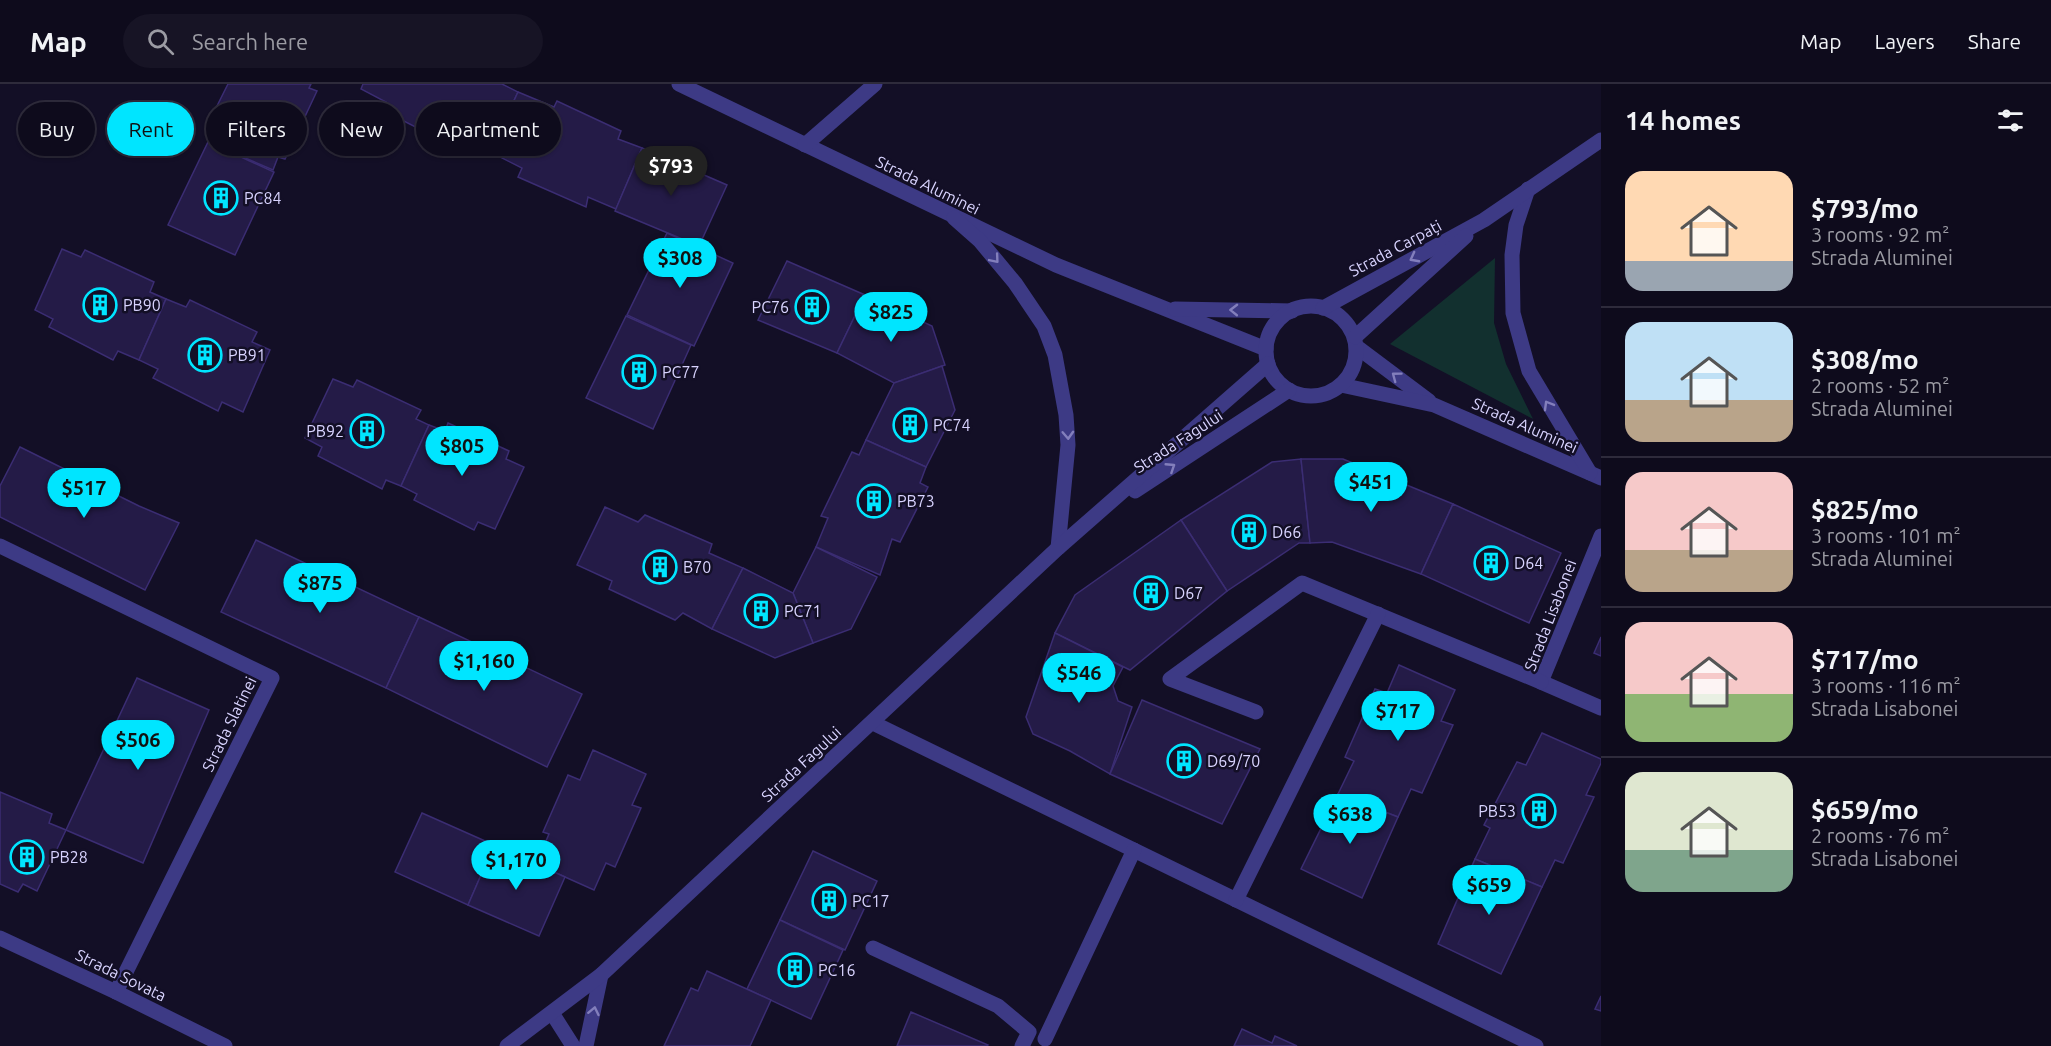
<!DOCTYPE html>
<html lang="en">
<head>
<meta charset="utf-8">
<style>
  body { margin:0; font-family:Ubuntu,sans-serif; background:#171425; color:#f1f3f6; height:100vh; display:flex; flex-direction:column; font-size:22px; white-space:nowrap }
  * { box-sizing:border-box; margin:0 }
  p { font-size:20px; color:#9b9ba3 }
  .icon { flex:none; width:33px; height:33px; fill:none; stroke:currentColor; stroke-width:2; stroke-linecap:round; stroke-linejoin:round }
  .map { position:relative; flex:1; overflow:hidden }
  .panel { display:flex; flex-direction:column; background:#0e0b1c; width:450px }
  .panel>* { flex:none }
  .top-card { position:absolute; left:18px; top:18px; width:570px; height:54px; display:flex; gap:12px }
  .price { position:absolute; translate:-50% -51px; padding:0 14px; border-radius:21px; background:#00e5ff; color:#111; font-size:20px; line-height:39px; filter:drop-shadow(0 2px 3px #0008) }
  .price::after { content:''; position:absolute; left:50%; top:36px; width:18px; height:14px; margin-left:-9px; background:inherit; clip-path:polygon(0 0,100% 0,50% 100%) }
  .price.on { background:#222; color:#fff }
  ul { padding:0; list-style:none }
  li { display:flex; align-items:center; gap:18px; height:150px; padding:0 24px }
  li+li { border-top:2px solid #2e2b3b }
  li span { display:grid; place-items:center; flex:none; width:168px; height:120px; border-radius:18px; color:#555 }
  li>.icon { margin-inline-start:auto }
  span .icon { width:72px; height:72px; fill:#fffc; stroke-width:1 }
  li b { font-size:26px }
  h2 { display:flex; justify-content:space-between; align-items:center; height:72px; padding:0 24px; font-size:26px }
  .pill { padding:0 21px; border-radius:27px; background:#0e0b1c; box-shadow:0 2px 4px #0004,0 0 0 2px #2e2b3b; font-size:21px; line-height:54px }
  .pill.on { background:#00e5ff; color:#111 }
  header { display:flex; align-items:center; gap:36px; box-sizing:border-box; height:84px; padding:0 30px; background:#0e0b1c; border-bottom:2px solid #2e2b3b }
  header strong { font-size:28px }
  nav { display:flex; gap:33px; margin-inline-start:auto; font-size:21px }
  .search { width:420px; height:54px; background:#171425; display:flex; align-items:center; gap:15px; box-sizing:border-box; padding:0 21px; border-radius:33px; color:#9b9ba3; font-size:22px }
  main { display:flex; flex:1; min-height:0 }
  .map>svg:first-child { display:block }
  .green { fill:#12302f }
  .building { fill:#241b47; stroke:#3b2d73; stroke-width:1.5 }
  .lines { fill:none; stroke-linecap:round; stroke-linejoin:round }
  .minor { stroke:#3d3a85; stroke-width:15 }
  .tertiary { stroke:#3d3a85; stroke-width:15 }
  .oneway { stroke:#837fbc }
  .labels { text-anchor:middle; stroke-width:5; stroke-linejoin:round; paint-order:stroke }
  .street-label { font-size:16px; fill:#d9d4ff; stroke:#130f26 }
  .poi-label { font-size:16px; fill:#d9d4ff; stroke:#130f26; text-anchor:start }
</style>
</head>
<body>
<header>
<strong>Map</strong>
<div class="search"><svg class="icon" aria-label="search" viewBox="0 0 24 24"><circle cx="10" cy="10" r="6"/><path d="M15 15l6 6"/></svg>Search here</div>
<nav><a>Map</a><a>Layers</a><a>Share</a></nav>
</header>
<main>
<div class="map">
<svg width="1601" height="962" viewBox="0 0 1601 962">
  <rect width="100%" height="100%" fill="#130f26"/>
  <polygon class="green" points="1495,174 1494,239 1506,280 1533,335 1390,260"/>
  <g class="building">
    <polygon points="228,0 311,0 309,4 317,7 285,75 278,73 273,86 208,58 216,44 208,40"/>
    <polygon points="363,0 502,0 518,8 490,68 451,50 447,59 382,26 386,18 361,5"/>
    <polygon points="518,8 554,23 557,17 621,47 618,55 642,64 616,125 588,113 586,123 518,93 522,84 490,68"/>
    <polygon points="208,58 274,88 235,171 168,141"/>
    <polygon points="642,64 727,101 699,162 615,127"/>
    <polygon points="667,149 733,179 694,262 627,231"/>
    <polygon points="62,165 81,173 85,166 154,198 150,208 166,215 139,276 118,267 113,276 49,243 53,235 35,226"/>
    <polygon points="787,177 865,211 837,269 758,236"/>
    <polygon points="865,211 932,242 945,281 894,299 837,269"/>
    <polygon points="166,215 186,223 190,216 257,248 252,258 270,266 243,328 222,318 218,327 153,294 158,285 139,276"/>
    <polygon points="626,232 691,261 653,345 586,314"/>
    <polygon points="942,282 955,326 926,383 866,356 894,299"/>
    <polygon points="333,295 353,303 357,296 421,326 416,335 429,341 401,402 386,396 382,405 318,372 322,363 305,354"/>
    <polygon points="448,339 509,367 506,375 524,383 495,445 478,438 474,446 414,416 417,410 401,402 429,341 445,347"/>
    <polygon points="866,356 926,383 920,399 928,403 900,458 892,455 880,491 816,463 828,434 821,432 852,368 859,371"/>
    <polygon points="20,363 139,422 179,439 145,506 0,433 0,402"/>
    <polygon points="1301,375 1310,459 1299,459 1227,507 1181,436 1272,378"/>
    <polygon points="1301,375 1343,375 1453,420 1421,490 1332,458 1310,459"/>
    <polygon points="1453,420 1561,469 1529,539 1421,490"/>
    <polygon points="605,423 638,438 645,431 712,460 709,469 743,484 712,545 683,529 675,536 609,505 612,497 577,481"/>
    <polygon points="1181,436 1227,507 1130,586 1055,549 1075,511"/>
    <polygon points="256,456 419,533 386,604 221,528"/>
    <polygon points="816,463 877,493 851,545 813,559 793,509"/>
    <polygon points="743,484 793,509 813,559 775,574 712,545"/>
    <polygon points="419,533 582,610 547,683 386,604"/>
    <polygon points="1055,549 1123,583 1113,602 1118,617 1132,623 1110,690 1070,667 1033,650 1026,633"/>
    <polygon points="1601,553 1601,572 1594,569"/>
    <polygon points="1399,581 1455,606 1441,637 1453,641 1422,709 1411,705 1398,733 1338,710 1354,677 1345,673 1375,605 1387,609"/>
    <polygon points="137,594 209,626 143,779 66,746"/>
    <polygon points="1142,616 1260,665 1222,740 1110,690"/>
    <polygon points="1542,649 1601,675 1601,679 1586,711 1594,713 1563,779 1555,776 1542,803 1475,775 1490,744 1484,741 1517,678 1526,681"/>
    <polygon points="593,666 646,690 632,721 641,724 615,783 606,779 594,806 536,780 549,750 543,748 568,691 580,696"/>
    <polygon points="0,708 52,730 49,739 66,746 37,807 23,800 18,808 0,800"/>
    <polygon points="1338,710 1398,733 1362,814 1301,785"/>
    <polygon points="422,729 494,761 468,821 395,788"/>
    <polygon points="494,761 565,793 539,852 468,821"/>
    <polygon points="813,767 877,797 845,866 780,836"/>
    <polygon points="1475,775 1542,803 1501,890 1438,860"/>
    <polygon points="780,836 843,866 811,935 747,905"/>
    <polygon points="707,887 771,916 750,962 664,962 691,904 698,907"/>
    <polygon points="1601,912 1601,927 1595,925"/>
    <polygon points="911,928 988,961 987,962 897,962"/>
    <polygon points="1242,945 1272,959 1275,952 1297,962 1234,962"/>
  </g>
  <g class="lines">
    <g class="minor">
      <polyline points="679,0 1056,181 1266,265"/>
      <polyline points="805,61 875,0"/>
      <polyline points="1175,225 1292,227"/>
      <polyline points="1357,263 1429,317"/>
      <polyline points="1341,301 1434,321 1601,394"/>
      <polyline points="1601,452 1541,598 1601,624"/>
      <polyline points="0,462 272,594 116,908"/>
      <polyline points="1256,628 1170,595 1302,499 1541,598"/>
      <polyline points="873,639 1536,962"/>
      <polyline points="1236,816 1378,530"/>
      <polyline points="0,854 116,908 225,962"/>
      <polyline points="873,864 998,922 1029,948 1022,962"/>
      <polyline points="552,929 573,962"/>
      <polyline points="1045,955 1134,766"/>
      <polyline points="586,962 601,891"/>
    </g>
    <g class="tertiary">
      <polyline points="1528,105 1516,141 1512,171 1513,229 1529,287 1590,389"/>
      <polyline points="954,134 980,157 1015,199 1044,242 1055,271 1066,331 1068,361 1058,464"/>
      <circle cx="1311" cy="267" r="45"/>
      <polyline points="1323,224 1484,136 1601,56"/>
      <polyline points="1355,253 1466,152"/>
      <polyline points="1135,407 1289,306"/>
      <polyline points="507,962 601,891 1058,464 1268,280"/>
    </g>
  </g>
  <defs><path id="oneway-chevron" d="M-2-3.5L2.5 0L-2 3.5" fill="none" stroke-width="1.6" stroke-linecap="round" stroke-linejoin="round" transform="scale(1.5)"/></defs>
  <g class="oneway">
    <use href="#oneway-chevron" transform="translate(1414 174) rotate(152)"/>
    <use href="#oneway-chevron" transform="translate(995 175) rotate(50)"/>
    <use href="#oneway-chevron" transform="translate(1234 226) rotate(-179)"/>
    <use href="#oneway-chevron" transform="translate(1396 292) rotate(-143)"/>
    <use href="#oneway-chevron" transform="translate(1548 321) rotate(-120)"/>
    <use href="#oneway-chevron" transform="translate(1068 351) rotate(87)"/>
    <use href="#oneway-chevron" transform="translate(1171 383) rotate(-33)"/>
    <use href="#oneway-chevron" transform="translate(594 927) rotate(-78)"/>
  </g>
  <defs>
    <g id="building-ring" transform="scale(1.725)"><circle r="9.5" fill="#130f26" stroke="#00e5ff" stroke-width="1.5"/><path d="M-4-6H4V6H1V3H-1V6H-4ZM-2.5-4.3h1.7v1.8h-1.7ZM.8-4.3h1.7v1.8H.8ZM-2.5-1h1.7V.8h-1.7ZM.8-1h1.7V.8H.8Z" fill="#00e5ff"/></g>
  </defs>
  <g fill-rule="evenodd">
    <use href="#building-ring" x="221" y="114"/>
    <use href="#building-ring" x="100" y="221"/>
    <use href="#building-ring" x="812" y="223"/>
    <use href="#building-ring" x="205" y="271"/>
    <use href="#building-ring" x="639" y="288"/>
    <use href="#building-ring" x="910" y="341"/>
    <use href="#building-ring" x="367" y="347"/>
    <use href="#building-ring" x="874" y="417"/>
    <use href="#building-ring" x="1249" y="448"/>
    <use href="#building-ring" x="1491" y="479"/>
    <use href="#building-ring" x="660" y="483"/>
    <use href="#building-ring" x="1151" y="509"/>
    <use href="#building-ring" x="761" y="527"/>
    <use href="#building-ring" x="1184" y="677"/>
    <use href="#building-ring" x="1539" y="727"/>
    <use href="#building-ring" x="27" y="773"/>
    <use href="#building-ring" x="829" y="817"/>
    <use href="#building-ring" x="795" y="886"/>
  </g>
  <g class="labels">
    <g class="street-label">
      <text transform="translate(928 101) rotate(26)" y="6">Strada Aluminei</text>
      <text transform="translate(1395 164) rotate(-28)" y="6">Strada Carpați</text>
      <text transform="translate(1525 341) rotate(24)" y="6">Strada Aluminei</text>
      <text transform="translate(1178 357) rotate(-33)" y="6">Strada Fagului</text>
      <text transform="translate(1550 531) rotate(-69)" y="6">Strada Lisabonei</text>
      <text transform="translate(229 640) rotate(-64)" y="6">Strada Slatinei</text>
      <text transform="translate(801 680) rotate(-43)" y="6">Strada Fagului</text>
      <text transform="translate(121 891) rotate(26)" y="6">Strada Sovata</text>
    </g>
    <g class="poi-label">
      <text x="244" y="120">PC84</text>
      <text x="123" y="227">PB90</text>
      <text x="789" y="229" text-anchor="end">PC76</text>
      <text x="228" y="277">PB91</text>
      <text x="662" y="294">PC77</text>
      <text x="933" y="347">PC74</text>
      <text x="344" y="353" text-anchor="end">PB92</text>
      <text x="897" y="423">PB73</text>
      <text x="1272" y="454">D66</text>
      <text x="1514" y="485">D64</text>
      <text x="683" y="489">B70</text>
      <text x="1174" y="515">D67</text>
      <text x="784" y="533">PC71</text>
      <text x="1207" y="683">D69/70</text>
      <text x="1516" y="733" text-anchor="end">PB53</text>
      <text x="50" y="779">PB28</text>
      <text x="852" y="823">PC17</text>
      <text x="818" y="892">PC16</text>
    </g>
  </g>
</svg>
<b class="price on" style="left:671px;top:113px">$793</b>
<b class="price" style="left:680px;top:205px">$308</b>
<b class="price" style="left:891px;top:259px">$825</b>
<b class="price" style="left:462px;top:393px">$805</b>
<b class="price" style="left:1371px;top:429px">$451</b>
<b class="price" style="left:84px;top:435px">$517</b>
<b class="price" style="left:320px;top:530px">$875</b>
<b class="price" style="left:484px;top:608px">$1,160</b>
<b class="price" style="left:1079px;top:620px">$546</b>
<b class="price" style="left:1398px;top:658px">$717</b>
<b class="price" style="left:138px;top:687px">$506</b>
<b class="price" style="left:1350px;top:761px">$638</b>
<b class="price" style="left:516px;top:807px">$1,170</b>
<b class="price" style="left:1489px;top:832px">$659</b>
<div class="top-card">
<a class="pill">Buy</a>
<a class="pill on">Rent</a>
<a class="pill">Filters</a>
<a class="pill">New</a>
<a class="pill">Apartment</a>
</div>
</div>
<section class="panel">
<h2>14 homes<svg class="icon" aria-label="filters" viewBox="0 0 24 24"><path d="M4 7h16M4 17h16"/><circle cx="9" cy="7" r="2"/><circle cx="15" cy="17" r="2"/></svg></h2>
<ul>
<li><span style="background:linear-gradient(#ffd9b3 75%,#9aa5b1 0)"><svg class="icon" aria-label="home" viewBox="0 0 24 24"><path d="M3 11l9-7 9 7M6 9v11h12V9"/></svg></span><div><b>$793/mo</b><p>3 rooms · 92 m²</p><p>Strada Aluminei</p></div></li>
<li><span style="background:linear-gradient(#bfe0f5 65%,#b9a48a 0)"><svg class="icon" aria-label="home" viewBox="0 0 24 24"><path d="M3 11l9-7 9 7M6 9v11h12V9"/></svg></span><div><b>$308/mo</b><p>2 rooms · 52 m²</p><p>Strada Aluminei</p></div></li>
<li><span style="background:linear-gradient(#f6c9c9 65%,#b9a48a 0)"><svg class="icon" aria-label="home" viewBox="0 0 24 24"><path d="M3 11l9-7 9 7M6 9v11h12V9"/></svg></span><div><b>$825/mo</b><p>3 rooms · 101 m²</p><p>Strada Aluminei</p></div></li>
<li><span style="background:linear-gradient(#f6c9c9 60%,#8fb573 0)"><svg class="icon" aria-label="home" viewBox="0 0 24 24"><path d="M3 11l9-7 9 7M6 9v11h12V9"/></svg></span><div><b>$717/mo</b><p>3 rooms · 116 m²</p><p>Strada Lisabonei</p></div></li>
<li><span style="background:linear-gradient(#dfe7d0 65%,#7fa58c 0)"><svg class="icon" aria-label="home" viewBox="0 0 24 24"><path d="M3 11l9-7 9 7M6 9v11h12V9"/></svg></span><div><b>$659/mo</b><p>2 rooms · 76 m²</p><p>Strada Lisabonei</p></div></li>
</ul>
</section>
</main>
</body>
</html>
